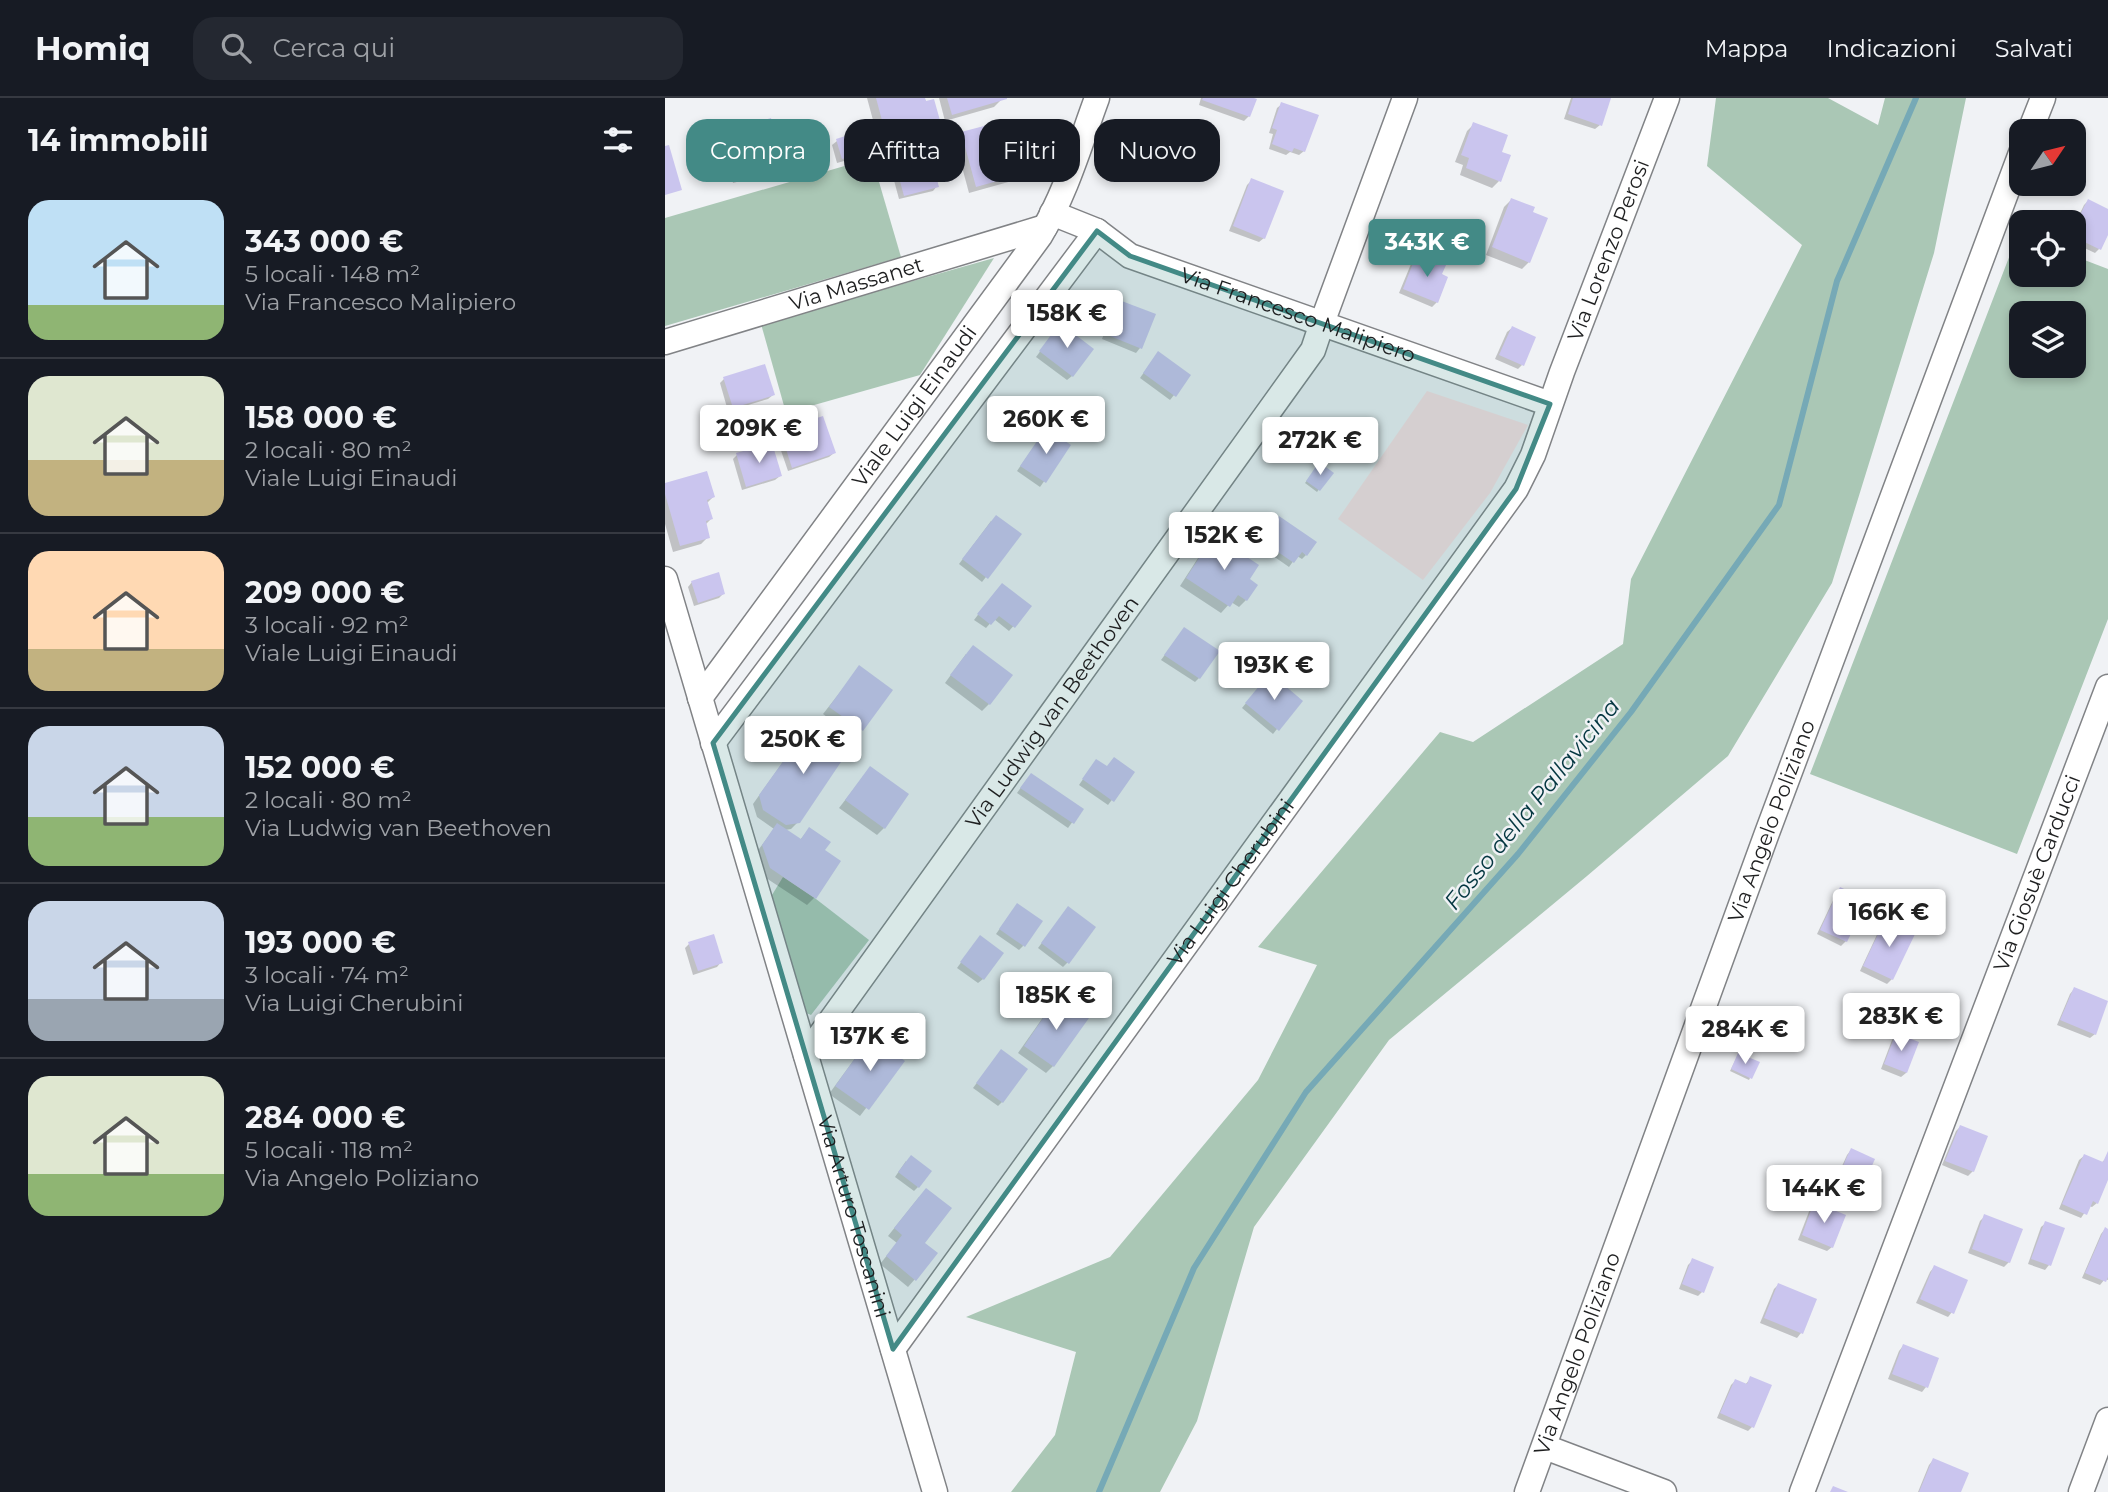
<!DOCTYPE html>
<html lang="it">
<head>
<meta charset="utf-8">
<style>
  body { margin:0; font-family:Montserrat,sans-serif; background:#242831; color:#f1f3f6; height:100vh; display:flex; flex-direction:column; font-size:26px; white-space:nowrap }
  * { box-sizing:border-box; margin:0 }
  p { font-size:23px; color:#9ea1a6 }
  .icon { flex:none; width:38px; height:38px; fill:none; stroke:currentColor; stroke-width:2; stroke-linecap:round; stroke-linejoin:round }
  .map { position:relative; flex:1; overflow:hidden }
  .panel { display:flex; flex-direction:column; background:#171b24; width:665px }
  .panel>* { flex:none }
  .hud { position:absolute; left:21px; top:21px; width:665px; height:63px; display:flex; gap:14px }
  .needle { width:46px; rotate:55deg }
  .tools { position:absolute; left:1344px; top:21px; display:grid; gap:14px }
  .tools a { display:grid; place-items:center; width:77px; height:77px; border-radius:14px; background:#171b24; box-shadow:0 4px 10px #0003; font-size:35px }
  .price { position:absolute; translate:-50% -60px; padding:0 16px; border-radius:7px; background:#fff; color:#222; font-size:23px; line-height:46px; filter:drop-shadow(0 2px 4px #0008) }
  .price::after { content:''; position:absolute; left:50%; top:42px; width:21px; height:16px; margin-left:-10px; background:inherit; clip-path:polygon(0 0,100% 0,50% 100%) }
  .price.current { background:#438a86; color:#fff }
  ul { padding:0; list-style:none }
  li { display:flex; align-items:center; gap:21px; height:175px; padding:0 28px }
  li+li { border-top:2px solid #363941 }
  li span { display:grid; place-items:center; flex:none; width:196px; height:140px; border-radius:21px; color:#555 }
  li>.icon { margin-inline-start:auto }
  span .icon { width:84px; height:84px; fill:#fffc; stroke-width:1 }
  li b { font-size:30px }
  h2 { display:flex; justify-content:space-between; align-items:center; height:84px; padding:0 28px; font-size:30px }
  .tag { padding:0 24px; border-radius:21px; background:#171b24; box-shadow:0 4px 10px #0003; font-size:24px; line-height:63px }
  .tag.current { background:#438a86; color:#fff }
  header { display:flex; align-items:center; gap:42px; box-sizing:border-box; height:98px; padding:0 35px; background:#171b24; border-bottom:2px solid #363941 }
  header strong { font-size:33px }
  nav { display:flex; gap:38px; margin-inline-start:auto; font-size:24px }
  .search { width:490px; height:63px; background:#242831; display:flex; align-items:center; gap:18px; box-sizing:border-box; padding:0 24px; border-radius:21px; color:#9ea1a6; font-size:26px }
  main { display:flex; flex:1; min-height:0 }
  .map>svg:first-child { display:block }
  .commercial { fill:#fbe0e3 }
  .green { fill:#aac7b5; fill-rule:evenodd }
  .shadow { fill:#0003 }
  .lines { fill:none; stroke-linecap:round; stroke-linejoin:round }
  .stream { stroke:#76a9b6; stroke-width:6 }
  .building { fill:#cac5ee }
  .minor-casing { stroke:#818386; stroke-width:27 }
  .minor { stroke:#fff; stroke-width:24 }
  .marked { fill:#438a86; fill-opacity:0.2; stroke:#438a86; stroke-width:5; stroke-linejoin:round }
  .labels { text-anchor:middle; stroke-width:5; stroke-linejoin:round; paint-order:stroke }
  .street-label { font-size:21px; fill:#1e1f20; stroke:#f0f2f5 }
  .water-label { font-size:23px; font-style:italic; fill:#033640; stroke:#f0f2f5 }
</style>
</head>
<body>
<header>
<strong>Homiq</strong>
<div class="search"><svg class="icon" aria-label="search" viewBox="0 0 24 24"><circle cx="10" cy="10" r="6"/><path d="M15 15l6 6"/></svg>Cerca qui</div>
<nav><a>Mappa</a><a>Indicazioni</a><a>Salvati</a></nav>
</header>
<main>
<section class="panel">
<h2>14 immobili<svg class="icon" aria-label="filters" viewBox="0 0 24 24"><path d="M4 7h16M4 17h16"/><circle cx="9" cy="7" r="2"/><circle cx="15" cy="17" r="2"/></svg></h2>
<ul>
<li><span style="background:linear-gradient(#bfe0f5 75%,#8fb573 0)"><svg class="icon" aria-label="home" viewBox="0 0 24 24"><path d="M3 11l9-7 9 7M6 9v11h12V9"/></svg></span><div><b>343 000 €</b><p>5 locali · 148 m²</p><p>Via Francesco Malipiero</p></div></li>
<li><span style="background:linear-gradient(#dfe7d0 60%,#c2b280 0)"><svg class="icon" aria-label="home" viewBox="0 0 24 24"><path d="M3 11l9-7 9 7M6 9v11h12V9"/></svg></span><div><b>158 000 €</b><p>2 locali · 80 m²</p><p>Viale Luigi Einaudi</p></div></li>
<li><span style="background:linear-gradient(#ffd9b3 70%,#c2b280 0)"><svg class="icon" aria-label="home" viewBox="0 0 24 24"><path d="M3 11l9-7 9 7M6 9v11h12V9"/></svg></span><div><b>209 000 €</b><p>3 locali · 92 m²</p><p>Viale Luigi Einaudi</p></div></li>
<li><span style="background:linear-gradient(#c9d6e8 65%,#8fb573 0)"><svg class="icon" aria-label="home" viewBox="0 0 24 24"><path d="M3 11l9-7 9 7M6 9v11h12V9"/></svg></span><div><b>152 000 €</b><p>2 locali · 80 m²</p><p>Via Ludwig van Beethoven</p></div></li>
<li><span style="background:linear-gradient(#c9d6e8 70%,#9aa5b1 0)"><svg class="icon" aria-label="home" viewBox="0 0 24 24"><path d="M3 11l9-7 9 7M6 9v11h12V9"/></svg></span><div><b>193 000 €</b><p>3 locali · 74 m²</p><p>Via Luigi Cherubini</p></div></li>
<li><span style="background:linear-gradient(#dfe7d0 70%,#8fb573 0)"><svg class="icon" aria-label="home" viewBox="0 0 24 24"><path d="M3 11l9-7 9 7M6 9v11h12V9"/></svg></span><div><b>284 000 €</b><p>5 locali · 118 m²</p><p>Via Angelo Poliziano</p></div></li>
</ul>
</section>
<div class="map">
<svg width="1443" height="1394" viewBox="0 0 1443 1394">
  <rect width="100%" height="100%" fill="#f0f2f5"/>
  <polygon class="commercial" points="762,293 863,327 825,395 758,482 673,421"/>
  <g class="green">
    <polygon points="1051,0 1163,0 1213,27 1220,0 1301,0 1269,155 1167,485 1063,658 922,778 724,942 589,1129 532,1323 495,1394 346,1394 390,1337 411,1254 301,1219 445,1159 593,982 652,867 593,849 775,634 808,644 958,546 966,481 1137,147 1042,68"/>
    <polygon points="207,60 236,159 0,228 0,120"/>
    <path d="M1353,136L1356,137V177H1409V158L1443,171V521L1352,756L1145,676ZM1409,215V268H1356V215Z"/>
    <polygon points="329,160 255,277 121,315 96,226"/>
    <polygon points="118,779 151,801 204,842 146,917 139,914 107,797"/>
  </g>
  <g class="shadow">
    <polygon points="202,0 259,0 275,25 267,33 215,48"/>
    <polygon points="274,0 336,0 337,1 329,9 280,23"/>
    <polygon points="536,0 584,0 584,18 579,23 534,7"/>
    <polygon points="906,0 944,0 935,27 930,31 899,21"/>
    <polygon points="617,6 639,53 634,57 625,54 621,57 604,51 608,36 604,35 612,10"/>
    <polygon points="809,26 835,55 834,83 827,90 795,77 798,67 790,64 802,33"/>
    <polygon points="63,34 117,66 110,74 68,85 56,41"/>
    <polygon points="297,35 355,76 347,83 304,95 290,43"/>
    <polygon points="172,43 197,54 193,59 172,65 167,47"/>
    <polygon points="228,55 272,88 268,93 234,101 223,60"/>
    <polygon points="587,82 599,140 594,144 564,133 582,87"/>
    <polygon points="846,102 866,115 864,164 857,171 821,157 839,109"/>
    <polygon points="1423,103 1443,113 1443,133 1434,151 1430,155 1409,145 1409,128 1419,107"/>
    <polygon points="760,160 775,177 772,204 767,209 734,195 746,166 750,162 756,164"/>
    <polygon points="454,204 475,250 471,255 437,241 449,208"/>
    <polygon points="847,230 857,267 853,271 830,261 842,234"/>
    <polygon points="391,232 407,278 402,282 371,259"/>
    <polygon points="489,260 509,297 505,302 475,280"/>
    <polygon points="59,281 108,297 103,301 63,313 55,285"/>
    <polygon points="116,334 169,355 164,359 123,373 111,338"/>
    <polygon points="377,337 404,348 375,389 352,373"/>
    <polygon points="72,357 115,378 110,382 77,392 68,361"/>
    <polygon points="655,366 666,375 652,394 640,385"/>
    <polygon points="0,387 48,399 42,405 46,421 40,427 43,439 36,446 8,454 0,426"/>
    <polygon points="326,423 354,437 317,484 294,466"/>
    <polygon points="609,425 641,457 637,461 632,458 624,469 594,448"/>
    <polygon points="549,439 582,482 581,502 574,509 566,504 556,515 515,488 542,446"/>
    <polygon points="27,484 58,496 54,500 29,508 23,489"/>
    <polygon points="332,492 365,509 344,533 329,521 321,530 309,522"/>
    <polygon points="519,531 534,580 530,584 496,562"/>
    <polygon points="301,556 324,606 317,613 280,585"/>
    <polygon points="194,570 226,593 189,639 158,616"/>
    <polygon points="600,582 612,631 608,636 577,610"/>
    <polygon points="135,640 133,724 126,731 120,732 135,742 144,731 158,753 174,764 149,800 142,807 98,778 91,755 109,731 92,719 88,706"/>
    <polygon points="427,668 467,675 443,707 414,687"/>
    <polygon points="205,670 219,730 212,737 174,710"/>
    <polygon points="362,681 416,712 403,730 352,695"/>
    <polygon points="1175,791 1181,843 1176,848 1152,836 1171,796"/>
    <polygon points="348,812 358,848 354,852 331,836"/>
    <polygon points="399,815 403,864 398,869 373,850"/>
    <polygon points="1222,821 1249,834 1227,881 1222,886 1195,873 1217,826"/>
    <polygon points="311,844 318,881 313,885 292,870"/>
    <polygon points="24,846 56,864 52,869 28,877 20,850"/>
    <polygon points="1409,891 1430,936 1425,940 1392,927 1405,896"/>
    <polygon points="386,908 388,968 381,975 353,955"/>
    <polygon points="1231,937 1252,945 1241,975 1236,979 1216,971 1227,942"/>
    <polygon points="199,948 237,963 195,1018 164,996"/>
    <polygon points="332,958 337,1004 333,1008 308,990"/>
    <polygon points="1072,959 1085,980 1084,982 1065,973"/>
    <polygon points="1295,1029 1308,1073 1303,1078 1277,1067 1291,1033"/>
    <polygon points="1186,1052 1195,1091 1190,1095 1169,1086 1182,1057"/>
    <polygon points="1419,1058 1436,1065 1443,1059 1443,1077 1432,1105 1427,1109 1424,1108 1416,1120 1394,1111 1414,1062"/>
    <polygon points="241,1063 253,1089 249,1093 230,1079"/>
    <polygon points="254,1099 257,1145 250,1181 243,1189 215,1166 232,1145 223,1138"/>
    <polygon points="1150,1106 1167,1149 1162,1153 1133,1142 1145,1111"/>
    <polygon points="1320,1118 1344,1164 1339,1169 1303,1155 1315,1123"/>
    <polygon points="1381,1125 1397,1131 1384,1167 1380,1172 1363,1166 1376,1129"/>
    <polygon points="1440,1131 1443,1132 1443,1182 1440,1181 1435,1187 1417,1180 1436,1136"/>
    <polygon points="1028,1162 1037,1194 1033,1198 1014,1191 1023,1167"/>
    <polygon points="1269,1169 1287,1214 1283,1219 1251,1205 1265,1174"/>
    <polygon points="1113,1187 1150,1202 1136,1235 1132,1240 1095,1225 1109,1191"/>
    <polygon points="1238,1248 1261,1289 1257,1294 1223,1281 1234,1253"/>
    <polygon points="1086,1280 1087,1329 1083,1333 1052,1320 1066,1287 1070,1283 1080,1287"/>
    <polygon points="1268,1362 1294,1394 1253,1394 1264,1367"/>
  </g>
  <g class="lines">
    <polyline class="stream" points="434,1394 529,1170 641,994 853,756 966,614 1114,407 1172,183 1251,0"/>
  </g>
  <g class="building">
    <polygon points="211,0 260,0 261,3 269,1 276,26 222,41"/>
    <polygon points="282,0 342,0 342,1 287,17"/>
    <polygon points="538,0 589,0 592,1 585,19 537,2"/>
    <polygon points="908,0 946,0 937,28 903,16"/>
    <polygon points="616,4 654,17 640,54 629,50 627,54 607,46 612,32 607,30"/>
    <polygon points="106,20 119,67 76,79 63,33"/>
    <polygon points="342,22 357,76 311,89 296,34"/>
    <polygon points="808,24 843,37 837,54 846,57 836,84 801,70 804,60 796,57"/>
    <polygon points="193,34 199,55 177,61 171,41"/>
    <polygon points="262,44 274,89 239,98 227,54"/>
    <polygon points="4,47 17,92 0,97 0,48"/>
    <polygon points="586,80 619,93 600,141 568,128"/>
    <polygon points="846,100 870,109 868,114 883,120 865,165 827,149"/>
    <polygon points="1423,101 1443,111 1443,137 1436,152 1409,139 1409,129"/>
    <polygon points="760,158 781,167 777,176 783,179 773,205 738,191 750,160 758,163"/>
    <polygon points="454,202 491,216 477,251 440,236"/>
    <polygon points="395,225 429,251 408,279 374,253"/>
    <polygon points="847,228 871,239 859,268 834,257"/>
    <polygon points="493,253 526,277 511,299 478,275"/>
    <polygon points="100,266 110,297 68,310 58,279"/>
    <polygon points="158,318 171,355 127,370 115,332"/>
    <polygon points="381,330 406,347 381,385 355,368"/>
    <polygon points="107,345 117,378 81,389 71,355"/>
    <polygon points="654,364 669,375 655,393 641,383"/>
    <polygon points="42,373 50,399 42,402 48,421 41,423 45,440 15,448 0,396 0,385"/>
    <polygon points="331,417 357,436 323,481 297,461"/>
    <polygon points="614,418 652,444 642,458 637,454 629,465 597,443"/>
    <polygon points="549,437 594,467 585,481 593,487 582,503 573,497 565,509 521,480"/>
    <polygon points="54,474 60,496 33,505 26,483"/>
    <polygon points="337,485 367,508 350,530 334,518 326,527 312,516"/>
    <polygon points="519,529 555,553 535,581 499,557"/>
    <polygon points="308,547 348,577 325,607 285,577"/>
    <polygon points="194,567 228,592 198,633 164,609"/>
    <polygon points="605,575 638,603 614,633 580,605"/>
    <polygon points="157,629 180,644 182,655 135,725 121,727 98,712 94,697 142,630"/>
    <polygon points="449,659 470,674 449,704 417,681 431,661 442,668"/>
    <polygon points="205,668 244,696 220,731 180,702"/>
    <polygon points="366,675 419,711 409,726 355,690"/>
    <polygon points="112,725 136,741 144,729 166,744 160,752 176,763 151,801 105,770 97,747"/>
    <polygon points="1175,789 1202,802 1182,844 1155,832"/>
    <polygon points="352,805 378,823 360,849 334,831"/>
    <polygon points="403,808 431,829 404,866 376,845"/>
    <polygon points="1221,819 1251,834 1228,882 1198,868"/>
    <polygon points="49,836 58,865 33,873 23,844"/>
    <polygon points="315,837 339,855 319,882 295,864"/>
    <polygon points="1409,889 1443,903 1431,937 1395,922"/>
    <polygon points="393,898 424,920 389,969 359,948"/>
    <polygon points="1231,935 1254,944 1242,975 1219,966"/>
    <polygon points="206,938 240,963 204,1012 170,988"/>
    <polygon points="336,951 363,971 338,1005 311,985"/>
    <polygon points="1073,955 1095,964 1087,981 1066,971"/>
    <polygon points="1295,1027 1323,1038 1309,1074 1280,1063"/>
    <polygon points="1186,1050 1210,1061 1196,1092 1172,1081"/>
    <polygon points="1443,1053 1443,1082 1433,1106 1428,1103 1422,1117 1397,1106 1419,1056 1438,1064"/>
    <polygon points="246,1057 267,1073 254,1090 233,1074"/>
    <polygon points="261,1090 287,1110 260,1145 273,1155 251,1183 221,1158 237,1137 229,1130"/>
    <polygon points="1149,1104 1181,1117 1168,1150 1137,1137"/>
    <polygon points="1319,1116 1358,1131 1345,1165 1307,1151"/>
    <polygon points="1380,1123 1400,1130 1386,1168 1366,1161"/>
    <polygon points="1440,1129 1443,1131 1443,1179 1441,1184 1420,1175"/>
    <polygon points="1027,1160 1049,1169 1039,1195 1017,1186"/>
    <polygon points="1269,1167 1303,1182 1289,1216 1255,1201"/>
    <polygon points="1113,1185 1152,1201 1138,1236 1099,1220"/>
    <polygon points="1238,1246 1274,1260 1263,1290 1227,1276"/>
    <polygon points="1085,1278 1107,1287 1089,1330 1055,1315 1070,1281 1082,1286"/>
    <polygon points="1268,1360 1304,1375 1296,1394 1254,1394"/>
    <polygon points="1168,1388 1183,1394 1165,1394"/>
  </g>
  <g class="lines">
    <g class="minor-casing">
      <g id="minor">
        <polyline points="1365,33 1378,0"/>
        <path id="s1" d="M387,115L432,133L465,158L885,306"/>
        <path id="s2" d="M0,244L380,129"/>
        <path id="s3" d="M0,481L270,1394"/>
        <path id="s4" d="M35,600L375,138C401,95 415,46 432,0"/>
        <polyline points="48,645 432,133"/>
        <path id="s5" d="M141,957L648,252L657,225L740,0"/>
        <path id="s6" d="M228,1251L851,391L868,357L897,274L1002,0"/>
        <polyline points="880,1349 999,1394"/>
        <path id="s7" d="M862,1394L1102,735L1356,55"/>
        <path id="s8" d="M1137,1394L1443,589"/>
        <polyline points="1416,1394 1443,1322"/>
      </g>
    </g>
    <use href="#minor" class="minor"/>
  </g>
  <path class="marked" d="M432,133L465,158L885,306L851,391L228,1251L48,645Z"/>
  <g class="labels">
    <g class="street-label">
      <text dy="7" stroke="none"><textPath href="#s6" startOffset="1318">Via Lorenzo Perosi</textPath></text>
      <text dy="7" stroke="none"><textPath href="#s2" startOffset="200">Via Massanet</textPath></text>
      <text dy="7" stroke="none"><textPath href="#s1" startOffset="268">Via Francesco Malipiero</textPath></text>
      <text dy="7" stroke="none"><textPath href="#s4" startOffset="362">Viale Luigi Einaudi</textPath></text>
      <text dy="7" stroke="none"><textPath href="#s5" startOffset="422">Via Ludwig van Beethoven</textPath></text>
      <text dy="7" stroke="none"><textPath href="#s7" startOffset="714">Via Angelo Poliziano</textPath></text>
      <text dy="7" stroke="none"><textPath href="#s8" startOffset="662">Via Giosuè Carducci</textPath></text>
      <text dy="7" stroke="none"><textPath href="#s6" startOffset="576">Via Luigi Cherubini</textPath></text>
      <text dy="7" stroke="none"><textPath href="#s3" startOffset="665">Via Arturo Toscanini</textPath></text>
      <text dy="7" stroke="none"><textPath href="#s7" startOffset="147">Via Angelo Poliziano</textPath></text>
    </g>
    <g class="water-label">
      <text transform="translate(867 706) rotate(-51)" y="8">Fosso della Pallavicina</text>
    </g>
  </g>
</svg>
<div class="tools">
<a><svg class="needle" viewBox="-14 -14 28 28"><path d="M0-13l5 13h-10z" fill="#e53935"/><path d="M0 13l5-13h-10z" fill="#9ea1a6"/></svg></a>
<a><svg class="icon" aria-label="locate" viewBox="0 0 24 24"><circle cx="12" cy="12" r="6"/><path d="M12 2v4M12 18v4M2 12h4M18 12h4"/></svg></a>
<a><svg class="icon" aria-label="layers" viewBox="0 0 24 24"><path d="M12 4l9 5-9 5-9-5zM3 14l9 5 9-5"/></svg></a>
</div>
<b class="price current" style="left:762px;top:181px">343K €</b>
<b class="price" style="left:402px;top:252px">158K €</b>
<b class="price" style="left:381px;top:358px">260K €</b>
<b class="price" style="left:94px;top:367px">209K €</b>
<b class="price" style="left:655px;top:379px">272K €</b>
<b class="price" style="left:559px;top:474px">152K €</b>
<b class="price" style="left:609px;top:604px">193K €</b>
<b class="price" style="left:138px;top:678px">250K €</b>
<b class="price" style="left:1224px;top:851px">166K €</b>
<b class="price" style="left:391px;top:934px">185K €</b>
<b class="price" style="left:1236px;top:955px">283K €</b>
<b class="price" style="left:1080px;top:968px">284K €</b>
<b class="price" style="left:205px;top:975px">137K €</b>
<b class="price" style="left:1159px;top:1127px">144K €</b>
<div class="hud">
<a class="tag current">Compra</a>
<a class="tag">Affitta</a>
<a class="tag">Filtri</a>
<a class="tag">Nuovo</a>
</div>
</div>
</main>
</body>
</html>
